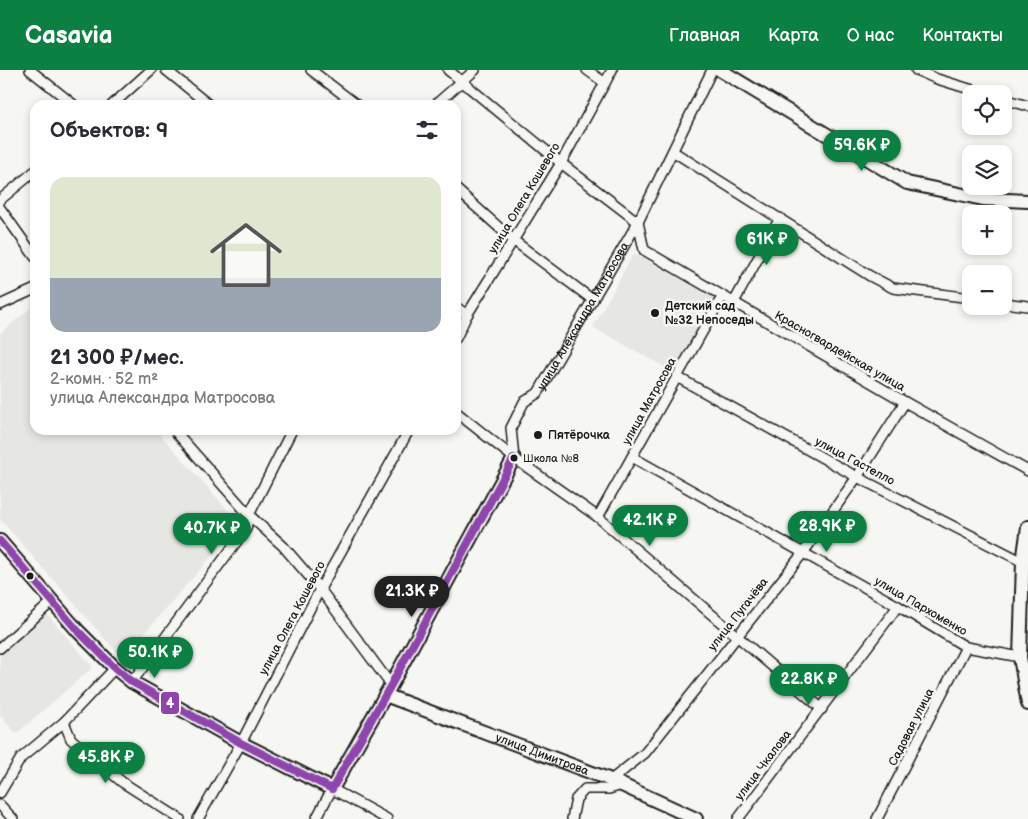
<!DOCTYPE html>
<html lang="ru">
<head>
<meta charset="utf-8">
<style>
  body { margin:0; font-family:"Balsamiq Sans",sans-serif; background:#f2f2f3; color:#2b2b33; height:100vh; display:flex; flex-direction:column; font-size:19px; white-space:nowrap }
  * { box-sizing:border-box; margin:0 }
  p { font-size:16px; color:#7c7c81 }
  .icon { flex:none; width:28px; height:28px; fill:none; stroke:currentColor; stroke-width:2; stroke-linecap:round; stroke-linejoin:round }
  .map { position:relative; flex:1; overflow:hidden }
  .drawer { position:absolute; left:30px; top:30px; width:431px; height:335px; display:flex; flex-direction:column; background:#fff; border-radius:15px; box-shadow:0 2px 8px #0003 }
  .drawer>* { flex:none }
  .controls { position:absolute; left:962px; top:15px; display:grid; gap:10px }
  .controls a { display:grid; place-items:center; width:50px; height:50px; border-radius:10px; background:#fff; box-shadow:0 2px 8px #0003; font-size:25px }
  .price { position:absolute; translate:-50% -42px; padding:0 11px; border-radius:18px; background:#0b8043; color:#fff; font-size:16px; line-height:32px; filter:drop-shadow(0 1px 2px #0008) }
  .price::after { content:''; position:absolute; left:50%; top:30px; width:15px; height:11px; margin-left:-8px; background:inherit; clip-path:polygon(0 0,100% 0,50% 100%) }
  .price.on { background:#222; color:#fff }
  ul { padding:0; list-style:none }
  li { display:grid; align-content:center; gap:10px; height:265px; padding:0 20px }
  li+li { border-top:1px solid #e1e1e2 }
  li span { display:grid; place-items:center; height:155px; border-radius:15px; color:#555 }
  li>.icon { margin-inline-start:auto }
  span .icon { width:90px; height:90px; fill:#fffc; stroke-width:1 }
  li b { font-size:21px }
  h2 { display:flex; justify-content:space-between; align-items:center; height:60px; padding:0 20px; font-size:21px }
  header { display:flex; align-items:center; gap:30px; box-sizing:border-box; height:70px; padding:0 25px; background:#0b8043; color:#fff }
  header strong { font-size:24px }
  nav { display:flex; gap:28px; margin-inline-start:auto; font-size:18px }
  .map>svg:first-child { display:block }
  .built { fill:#e6e6e2 }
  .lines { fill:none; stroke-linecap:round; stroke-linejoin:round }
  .street-casing { stroke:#1c1c1c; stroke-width:12 }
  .secondary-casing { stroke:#1c1c1c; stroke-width:16 }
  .street { stroke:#f6f6f2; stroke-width:9 }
  .secondary { stroke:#f6f6f2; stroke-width:12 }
  .bus-1-casing { stroke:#f6f6f2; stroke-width:11 }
  .bus-1 { stroke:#8e44ad; stroke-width:8 }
  .poi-dot { fill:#1c1c1c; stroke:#f6f6f2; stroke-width:2 }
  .labels { text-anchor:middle; stroke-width:5; stroke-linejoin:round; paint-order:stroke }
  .bus-label { font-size:11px; fill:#1c1c1c; stroke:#f6f6f2; text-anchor:start }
  .street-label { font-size:12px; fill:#1c1c1c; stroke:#f6f6f2 }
  .poi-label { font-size:12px; font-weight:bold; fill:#1c1c1c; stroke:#f6f6f2; text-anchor:start }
  .line-badge { stroke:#f6f6f2; stroke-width:2 }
  .badge-label { font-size:14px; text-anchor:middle; font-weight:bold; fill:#fff }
</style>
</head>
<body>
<header>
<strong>Casavia</strong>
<nav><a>Главная</a><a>Карта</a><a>О нас</a><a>Контакты</a></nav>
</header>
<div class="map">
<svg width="1028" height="749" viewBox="0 0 1028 749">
  <rect width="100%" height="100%" fill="#f6f6f2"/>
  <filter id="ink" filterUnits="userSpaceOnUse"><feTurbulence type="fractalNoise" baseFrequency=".02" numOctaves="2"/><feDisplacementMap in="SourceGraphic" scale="10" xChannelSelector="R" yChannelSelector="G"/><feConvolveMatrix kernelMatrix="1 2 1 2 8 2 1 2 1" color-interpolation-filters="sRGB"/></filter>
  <g filter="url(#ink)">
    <g class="built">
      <polygon points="634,183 716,229 675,303 593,257"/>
      <polygon points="35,234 35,360 156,360 240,454 125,585 120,586 0,449 0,264"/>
      <polygon points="46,543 93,597 16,664 0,645 0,583"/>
    </g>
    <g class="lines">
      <g class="street-casing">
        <g id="street">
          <polyline points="30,0 74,35"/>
          <polyline points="166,0 209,35"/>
          <polyline points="311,0 357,35"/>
          <polyline points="448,0 561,93 638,152 644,180 905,332 1028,401"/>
          <polyline points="587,0 605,13"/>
          <polyline points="916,0 937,9 986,24"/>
          <polyline points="1004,29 1028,36"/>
          <polyline points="112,35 151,0"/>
          <polyline points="435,35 475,0"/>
          <polyline points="674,82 870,206 893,218 971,228"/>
          <polyline points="456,119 513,170 593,230"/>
          <polyline points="0,130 35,101"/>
          <polyline points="0,138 35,187"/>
          <polyline points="1004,233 1028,236"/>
          <polyline points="733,234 780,148"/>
          <polyline points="0,235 35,219"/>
          <polyline points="456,237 467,245"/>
          <polyline points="456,268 467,245 561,93 612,0"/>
          <polyline points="677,307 857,407 1023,492"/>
          <polyline points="456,342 514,388 598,447 822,639"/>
          <polyline points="174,360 249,445 283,476 320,519 391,615"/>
          <polyline points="632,387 898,536 966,577 1020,587"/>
          <path id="s1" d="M514,388L511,358L524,332L538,323L638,152L712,0"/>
          <polyline points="598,447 722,227"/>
          <polyline points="0,578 53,531"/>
          <polyline points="132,612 246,459 249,445 292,360"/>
          <polyline points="64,652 71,669 122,712 180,749"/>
          <polyline points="611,710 645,683 803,483 857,407 905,332"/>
          <polyline points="0,723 21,688 64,652 115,598"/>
          <polyline points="0,735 13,749"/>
          <polyline points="198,749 241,673 320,519 409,360"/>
          <polyline points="316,749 332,719 387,749"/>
          <polyline points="572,749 576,729 585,719 609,719 622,715"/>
          <polyline points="738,749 898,536"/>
          <polyline points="877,749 966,577"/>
        </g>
      </g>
      <g class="secondary-casing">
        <g id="secondary">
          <polyline points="720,0 907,113 983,129 1028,131"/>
          <polyline points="1028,457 1023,492 1020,587 1028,634"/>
          <polyline points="0,471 78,561 115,598 132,612 241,673 332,719 391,615 514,388"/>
          <path id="s2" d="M385,625L611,710L696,749"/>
        </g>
      </g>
      <use href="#street" class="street"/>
      <use href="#secondary" class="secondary"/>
      <g class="bus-1-casing">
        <polyline id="bus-1" points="0,471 78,561 115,598 132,612 241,673 332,719 391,615 514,388"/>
      </g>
      <use href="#bus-1" class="bus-1"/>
    </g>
  </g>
  <g class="poi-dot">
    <circle cx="655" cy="243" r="5"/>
    <circle cx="538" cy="365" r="5"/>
    <circle cx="514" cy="388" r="4.5"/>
    <circle cx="30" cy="506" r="4.5"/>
  </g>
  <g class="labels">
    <g class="bus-label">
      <text x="523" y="392">Школа №8</text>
    </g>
    <g class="street-label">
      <text transform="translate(524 128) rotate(-59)" y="4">улица Олега Кошевого</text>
      <text dy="4" stroke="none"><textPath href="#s1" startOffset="165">улица Александра Матросова</textPath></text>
      <text transform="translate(840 281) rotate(30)" y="4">Красногвардейская улица</text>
      <text transform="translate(649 331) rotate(-61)" y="4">улица Матросова</text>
      <text transform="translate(855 391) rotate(28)" y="4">улица Гастелло</text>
      <text transform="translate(921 536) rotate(30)" y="4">улица Пархоменко</text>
      <text transform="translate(738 544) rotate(-52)" y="4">улица Пугачёва</text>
      <text transform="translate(292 548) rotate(-62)" y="4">улица Олега Кошевого</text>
      <text transform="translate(911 657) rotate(-63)" y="4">Садовая улица</text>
      <text dy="4" stroke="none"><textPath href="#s2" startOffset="168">улица Димитрова</textPath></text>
      <text transform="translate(763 695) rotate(-53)" y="4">улица Чкалова</text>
    </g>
    <g class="poi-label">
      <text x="665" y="240">Детский сад<tspan x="665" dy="14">№32 Непоседы</tspan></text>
      <text x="548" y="369">Пятёрочка</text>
    </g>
  </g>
  <rect class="line-badge" x="160" y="621" width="20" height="24" rx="5" fill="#8e44ad"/>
  <g class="badge-label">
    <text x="170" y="638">4</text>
  </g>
</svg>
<div class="controls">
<a><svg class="icon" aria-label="locate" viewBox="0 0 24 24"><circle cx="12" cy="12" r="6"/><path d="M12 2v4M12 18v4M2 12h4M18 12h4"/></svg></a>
<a><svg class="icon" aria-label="layers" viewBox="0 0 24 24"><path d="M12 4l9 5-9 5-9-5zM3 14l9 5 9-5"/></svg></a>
<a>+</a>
<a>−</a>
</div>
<b class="price" style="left:862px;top:102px">59.6K ₽</b>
<b class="price" style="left:767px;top:196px">61K ₽</b>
<b class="price" style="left:650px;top:477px">42.1K ₽</b>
<b class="price" style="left:827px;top:483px">28.9K ₽</b>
<b class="price" style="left:212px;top:485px">40.7K ₽</b>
<b class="price on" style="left:412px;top:548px">21.3K ₽</b>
<b class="price" style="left:155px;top:609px">50.1K ₽</b>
<b class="price" style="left:809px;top:636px">22.8K ₽</b>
<b class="price" style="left:106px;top:714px">45.8K ₽</b>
<section class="drawer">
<h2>Объектов: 9<svg class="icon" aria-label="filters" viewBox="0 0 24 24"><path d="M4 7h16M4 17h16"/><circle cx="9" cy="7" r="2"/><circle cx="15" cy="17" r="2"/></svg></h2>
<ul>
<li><span style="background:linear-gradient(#dfe7d0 65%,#9aa5b1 0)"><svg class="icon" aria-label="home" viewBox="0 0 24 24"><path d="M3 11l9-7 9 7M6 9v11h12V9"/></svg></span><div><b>21 300 ₽/мес.</b><p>2-комн. · 52 m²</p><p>улица Александра Матросова</p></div></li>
</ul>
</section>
</div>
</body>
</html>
